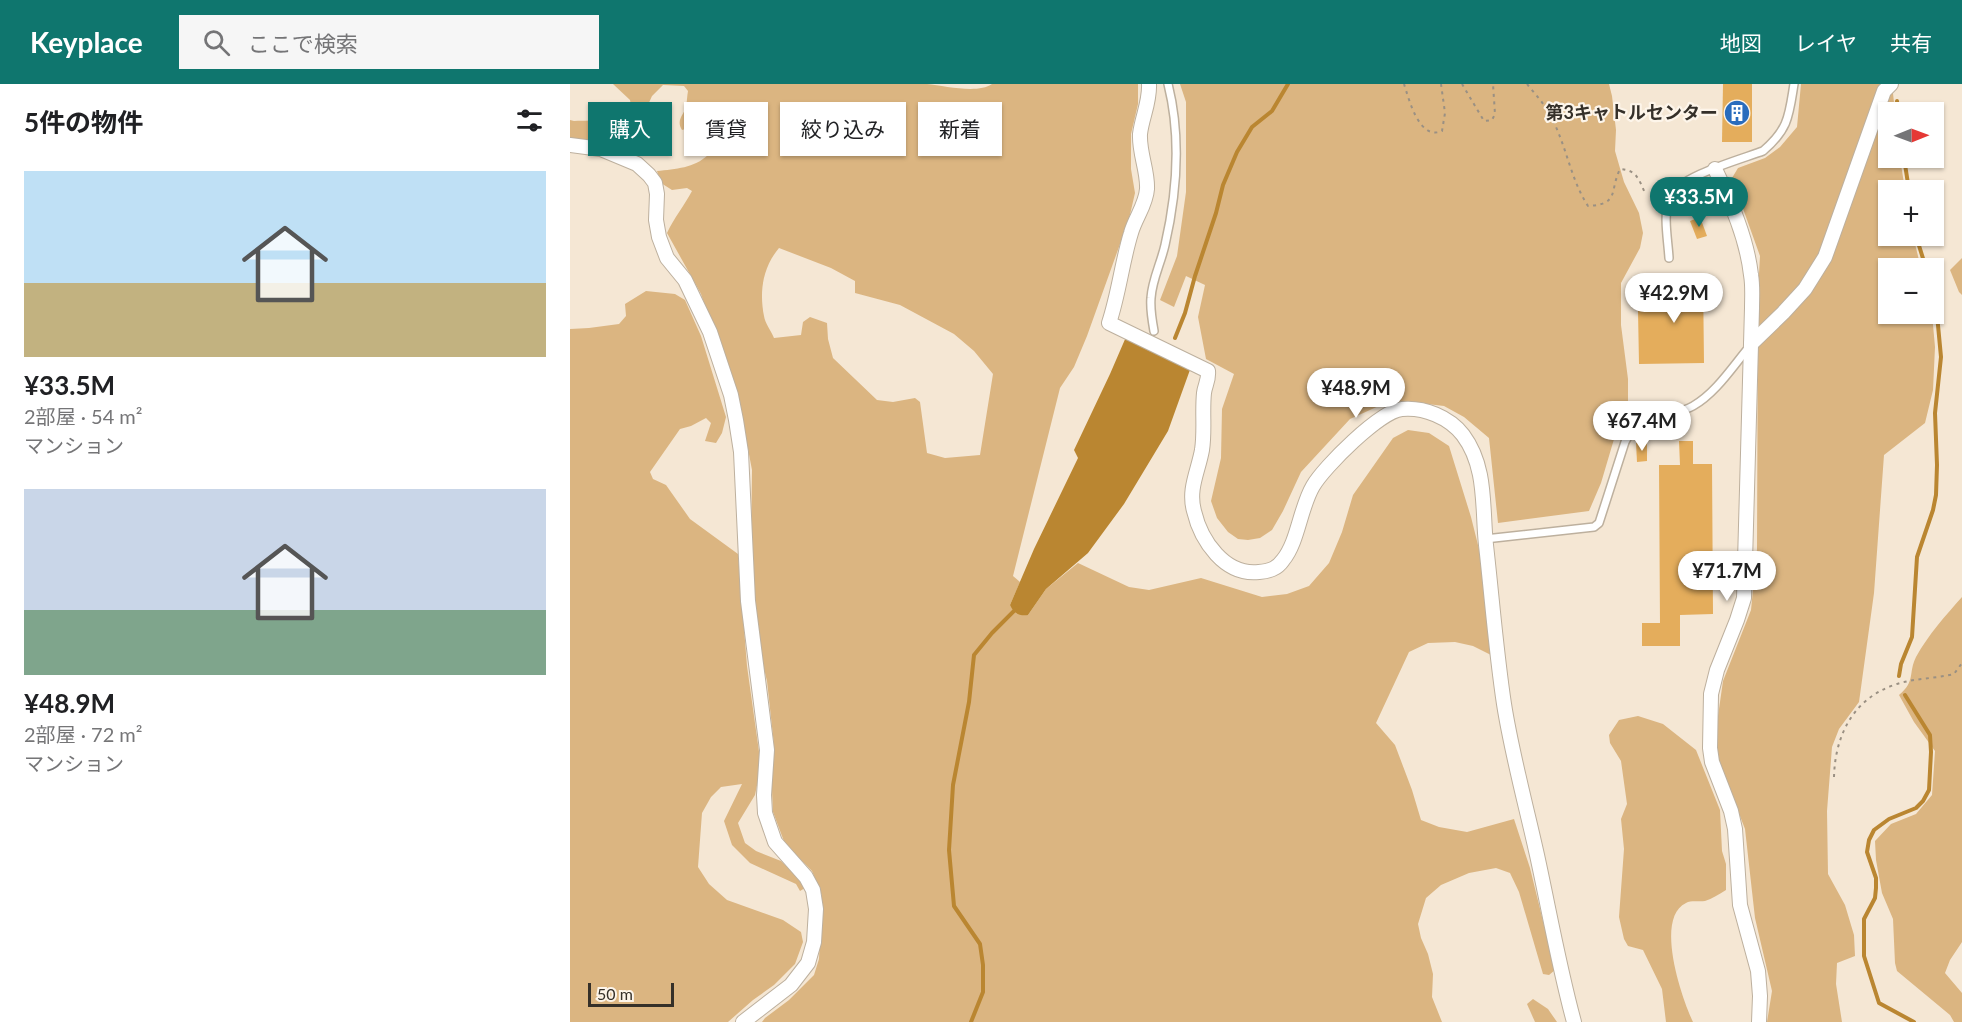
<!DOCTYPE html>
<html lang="ja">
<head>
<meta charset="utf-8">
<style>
  body { margin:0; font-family:Lato,"Noto Sans JP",sans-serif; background:#f6f6f6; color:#202124; height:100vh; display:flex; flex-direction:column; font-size:22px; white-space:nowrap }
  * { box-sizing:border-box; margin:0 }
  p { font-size:20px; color:#757577 }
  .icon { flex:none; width:33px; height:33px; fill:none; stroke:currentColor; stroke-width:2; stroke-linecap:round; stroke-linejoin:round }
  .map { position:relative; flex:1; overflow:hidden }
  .panel { display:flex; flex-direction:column; background:#fff; width:570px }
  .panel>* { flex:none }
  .guide { position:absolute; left:18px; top:18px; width:570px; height:54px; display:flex; gap:12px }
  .needle { width:39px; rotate:89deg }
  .fabs { position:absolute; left:1308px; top:18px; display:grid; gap:12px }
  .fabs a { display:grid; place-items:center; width:66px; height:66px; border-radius:0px; background:#fff; box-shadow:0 2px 4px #0004; font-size:30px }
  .scale { position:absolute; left:18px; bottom:15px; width:86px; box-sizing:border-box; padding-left:6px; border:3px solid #353029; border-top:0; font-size:16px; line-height:21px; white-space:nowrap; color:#353029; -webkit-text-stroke:4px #fdf5ea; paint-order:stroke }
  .price { position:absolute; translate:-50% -51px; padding:0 14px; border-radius:21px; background:#fff; color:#222; font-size:20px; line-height:39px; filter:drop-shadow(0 2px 3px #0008) }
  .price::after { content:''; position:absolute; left:50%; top:36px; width:18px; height:14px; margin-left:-9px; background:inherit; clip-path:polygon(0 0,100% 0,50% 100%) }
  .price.current { background:#0f766e; color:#fff }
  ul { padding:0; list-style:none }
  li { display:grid; align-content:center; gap:12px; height:318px; padding:0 24px }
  li span { display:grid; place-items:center; height:186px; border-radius:0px; color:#555 }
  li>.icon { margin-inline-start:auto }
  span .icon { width:108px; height:108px; fill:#fffc; stroke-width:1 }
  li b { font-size:26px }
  h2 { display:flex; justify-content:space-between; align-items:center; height:72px; padding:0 24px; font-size:26px }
  .tag { padding:0 21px; border-radius:0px; background:#fff; box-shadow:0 2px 4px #0004; font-size:21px; line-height:54px }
  .tag.current { background:#0f766e; color:#fff }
  header { display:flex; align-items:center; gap:36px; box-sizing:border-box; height:84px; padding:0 30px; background:#0f766e; color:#fff }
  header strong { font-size:28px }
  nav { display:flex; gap:33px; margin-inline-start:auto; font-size:21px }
  .search { width:420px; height:54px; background:#f6f6f6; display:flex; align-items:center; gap:15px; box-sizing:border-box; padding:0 21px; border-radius:0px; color:#757577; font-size:22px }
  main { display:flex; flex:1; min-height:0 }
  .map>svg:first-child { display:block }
  .green { fill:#dbb581; fill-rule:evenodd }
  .water { fill:#ba8631 }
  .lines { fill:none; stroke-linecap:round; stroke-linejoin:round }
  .stream { stroke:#ba8631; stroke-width:4 }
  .building { fill:#e4ad5c }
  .service-casing { stroke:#bdb09e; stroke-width:10 }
  .minor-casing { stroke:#bdb09e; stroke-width:16 }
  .path { stroke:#9a9083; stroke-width:2; stroke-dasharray:3 4.5; stroke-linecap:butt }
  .service { stroke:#fff; stroke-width:7 }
  .minor { stroke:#fff; stroke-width:14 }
  .labels { text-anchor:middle; stroke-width:4.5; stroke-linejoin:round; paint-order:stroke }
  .poi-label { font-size:18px; font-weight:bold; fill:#353029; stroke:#fdf5ea; text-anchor:end }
</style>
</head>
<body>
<header>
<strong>Keyplace</strong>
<div class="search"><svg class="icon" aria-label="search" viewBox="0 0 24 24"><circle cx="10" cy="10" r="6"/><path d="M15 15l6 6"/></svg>ここで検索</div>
<nav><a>地図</a><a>レイヤ</a><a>共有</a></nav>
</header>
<main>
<section class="panel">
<h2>5件の物件<svg class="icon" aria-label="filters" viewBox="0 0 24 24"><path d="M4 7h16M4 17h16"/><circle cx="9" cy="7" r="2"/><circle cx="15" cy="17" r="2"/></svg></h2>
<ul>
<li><span style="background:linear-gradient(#bfe0f5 60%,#c2b280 0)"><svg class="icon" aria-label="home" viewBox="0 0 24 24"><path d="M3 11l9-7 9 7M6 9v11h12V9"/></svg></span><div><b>¥33.5M</b><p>2部屋 · 54 m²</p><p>マンション</p></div></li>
<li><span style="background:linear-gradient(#c9d6e8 65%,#7fa58c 0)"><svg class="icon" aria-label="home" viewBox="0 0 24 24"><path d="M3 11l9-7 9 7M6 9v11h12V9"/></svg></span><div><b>¥48.9M</b><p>2部屋 · 72 m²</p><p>マンション</p></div></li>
</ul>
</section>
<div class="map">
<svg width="1392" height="938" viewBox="0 0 1392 938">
  <rect width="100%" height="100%" fill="#f5e7d4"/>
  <g class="green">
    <path d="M43,0H357C375,2 408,10 422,0H568V20L561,50V85L565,109L559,135L517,252L504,283L490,304L443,492L450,498L440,521L458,531L476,505L508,479L559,503L579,506L631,494L692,513L717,510L739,502L759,479L772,448L783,411L823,354L838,346L859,349L879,362L901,433L910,469L921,571L903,562L885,558L858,559L839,568L806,639L825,661L842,706L851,736L869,743L897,748L944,735L960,784L985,886L979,891L973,890L949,808L940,789L926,784L899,789L871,801L856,814L848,840L851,854L858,870L863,890L862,913L872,938H192L195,934L219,916L244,891L249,875L252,812L242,787L215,760L203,728L201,685L204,661L197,597L187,557L181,468L182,386L170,323L131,210L97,149C104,134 114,122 122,107L117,104L102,106L91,99L87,87C106,85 124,84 138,71L140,55L136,44L130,41L112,46C106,36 113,32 116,23C117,18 117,12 118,7L114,2L93,1L82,12L68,43L61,45L38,46L37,60L0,54V36L4,37C25,36 45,38 62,26L60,16ZM209,164L261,184L285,197V209L330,221L384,250L404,267L423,290L410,371L375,374L357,369L350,318L345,314L323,318L307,316L263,274L258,255L257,239L240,233L233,238L231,251L204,254C201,247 195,239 194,232C189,207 193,183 209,164Z"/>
    <polygon points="610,0 1039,0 1042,12 1046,46 1045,67 1054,98 1069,129 1073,149 1070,164 1051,199 1051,241 1058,295 1058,326 1047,345 1031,399 1019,427 928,439 919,354 894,333 874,322 832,317 811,321 780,335 731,388 713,427 702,446 690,454 678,456 668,455 658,448 647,434 641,417 651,374 652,325 664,290 636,275 628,233 635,201 616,192 604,223 590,216 607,172 616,108 616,18"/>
    <polygon points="1231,0 1322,0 1325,28 1318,28 1318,74 1330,74 1335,106 1318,106 1318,152 1343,152 1351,184 1318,184 1318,230 1362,230 1365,263 1363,306 1355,339 1314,371 1304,509 1289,618 1269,645 1262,663 1257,727 1258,790 1275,821 1284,851 1285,872 1267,879 1266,900 1272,938 1197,938 1202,907 1185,834 1175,745 1148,675 1146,646 1153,597 1181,526 1187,465 1188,208 1190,172 1162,94 1168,84 1195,74 1210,63 1227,43"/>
    <polygon points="1392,174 1392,211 1389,208 1380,186"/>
    <polygon points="76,207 105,210 115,216 131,252 156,333 152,349 146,359 135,357 141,339 136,334 121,342 110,345 80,388 83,395 96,401 120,435 168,470 177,582 191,682 185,711 168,739 175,759 186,767 211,777 226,791 235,804 230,807 226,800 180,779 162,761 154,737 172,700 151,703 141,713 132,729 128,783 139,800 157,816 213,836 231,848 233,858 225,880 204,901 183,916 158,938 0,938 0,245 19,244 49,240 56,232 55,220"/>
    <path d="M1392,513V858L1380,876L1375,889L1392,909V938H1384L1380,931L1327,887L1325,879L1323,835L1312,809L1306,776L1305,757L1321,740L1346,730L1362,711L1365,667L1344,638L1329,611C1346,597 1338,589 1346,573C1358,551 1376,531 1392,513Z"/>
    <path d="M1068,632L1093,640L1126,666L1150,726L1152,767L1156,780V806C1149,810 1142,815 1135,817C1129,818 1121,816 1116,819C1084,834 1112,915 1123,938H1096L1092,905L1073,866L1058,862L1054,855L1049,833L1054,765L1051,735L1057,720L1051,677L1040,659L1039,651L1049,636Z"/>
    <polygon points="963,915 978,925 987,938 965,938 957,920"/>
  </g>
  <path class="water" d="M556,253L621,283L598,347L554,420L518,469L476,505L458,531C448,532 444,529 440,521L464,465L508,374L504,366L540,290Z"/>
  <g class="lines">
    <g class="stream">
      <polyline points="1327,17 1328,28"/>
      <polyline points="1334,74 1339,106"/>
      <polyline points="1346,152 1356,184"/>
      <polyline points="605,254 615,229 625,192 646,129 653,101 667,68 682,43 702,27 718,0"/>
      <polyline points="1329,592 1331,580 1342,553 1347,473 1363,426 1366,411 1367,381 1365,329 1371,273 1366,220 1364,210"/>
      <polyline points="1335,611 1360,651 1361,668 1359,706 1353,717 1346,724 1319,735 1304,746 1299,756 1297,768 1306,794 1306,804 1305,814 1294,835 1294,872 1309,919 1344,938"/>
      <polyline points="401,938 413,908 413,881 410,860 384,822 379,766 383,701 399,618 404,571 422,549 447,524"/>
    </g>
  </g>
  <g class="building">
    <polygon points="1153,0 1182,0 1182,58 1152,58"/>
    <polygon points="1130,133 1137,152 1127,155 1120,137"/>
    <polygon points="1133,193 1134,279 1069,280 1068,227 1086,227 1085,194"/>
    <polygon points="1109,357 1123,357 1123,380 1142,380 1143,530 1110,531 1110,562 1072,562 1072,539 1090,539 1089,381 1110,381"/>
    <polygon points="1066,359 1077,359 1077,377 1067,378"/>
  </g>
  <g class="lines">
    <g class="service-casing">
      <g id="service">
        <path d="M1099,174C1098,156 1093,132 1099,114C1106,93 1172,75 1193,67C1219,45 1219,31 1224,0"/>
        <path d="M584,247C582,236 580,225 581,214C582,196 591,179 595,161C607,109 611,52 598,0"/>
        <path d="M915,455L1024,443L1029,439L1055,358C1057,354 1060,349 1063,347C1074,336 1107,331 1123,322C1146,309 1163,282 1180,262"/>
      </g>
    </g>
    <g class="minor-casing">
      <g id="minor">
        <path d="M579,0C580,18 572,33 570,50C569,69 578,87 577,105C576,121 565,134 561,149C552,178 549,209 539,239L638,287C639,296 635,301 634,309C632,328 635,347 632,366C628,388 618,405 624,427C631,457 655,492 689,488C699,487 707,485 713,476C728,458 730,424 743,402C754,383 810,327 832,325C854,323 879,333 893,351C917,383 912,423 916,461C922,514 926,567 934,620C942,671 956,721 967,771C979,826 989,883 1004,938"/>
        <polyline points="0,61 31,65 67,80 79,91 85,99 87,110 86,136 89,153 97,174 115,196 140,248 161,311 166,336 171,368 178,517 197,666 194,711 195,729 205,758 236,793 243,806 246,825 244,858 238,879 221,901 173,938"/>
        <path d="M1145,85C1161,118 1177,155 1181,191C1183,202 1182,213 1182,224L1174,514L1167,536L1147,586L1141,610L1140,664L1142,678L1161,727L1165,745L1170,821L1188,887L1190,912L1189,938"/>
        <polyline points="1181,260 1213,229 1235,205 1255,173 1314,7 1321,0"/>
      </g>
    </g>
    <g class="path">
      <path d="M834,0C839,15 849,57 872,47L875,29L871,0"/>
      <polyline points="892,0 914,37 922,36 925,30 923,0"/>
      <path d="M957,0C964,9 972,17 977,26C996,56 999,93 1018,122C1050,120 1039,108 1050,85C1068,86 1069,97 1076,111"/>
      <path d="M1264,693C1265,652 1283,615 1324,601C1343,594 1364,595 1384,590L1392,579"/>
    </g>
    <use href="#service" class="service"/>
    <use href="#minor" class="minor"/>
  </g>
  <defs>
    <g id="building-disc" transform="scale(1.35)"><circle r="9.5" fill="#296cbd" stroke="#fdf5ea"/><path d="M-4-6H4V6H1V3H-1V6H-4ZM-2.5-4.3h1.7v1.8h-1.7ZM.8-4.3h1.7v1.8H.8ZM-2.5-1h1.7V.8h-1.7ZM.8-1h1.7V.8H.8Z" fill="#fff"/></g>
  </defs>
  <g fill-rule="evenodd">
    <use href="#building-disc" x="1167" y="29"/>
  </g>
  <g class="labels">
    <g class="poi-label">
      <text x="1148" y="35">第3キャトルセンター</text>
    </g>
  </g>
</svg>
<div class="fabs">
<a><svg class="needle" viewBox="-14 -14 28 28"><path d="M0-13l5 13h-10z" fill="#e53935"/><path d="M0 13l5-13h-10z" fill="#757577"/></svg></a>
<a>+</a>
<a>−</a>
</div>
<div class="scale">50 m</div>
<b class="price current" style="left:1129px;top:144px">¥33.5M</b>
<b class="price" style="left:1104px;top:240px">¥42.9M</b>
<b class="price" style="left:786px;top:335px">¥48.9M</b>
<b class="price" style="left:1072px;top:368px">¥67.4M</b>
<b class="price" style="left:1157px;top:518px">¥71.7M</b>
<div class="guide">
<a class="tag current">購入</a>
<a class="tag">賃貸</a>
<a class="tag">絞り込み</a>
<a class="tag">新着</a>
</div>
</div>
</main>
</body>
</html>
